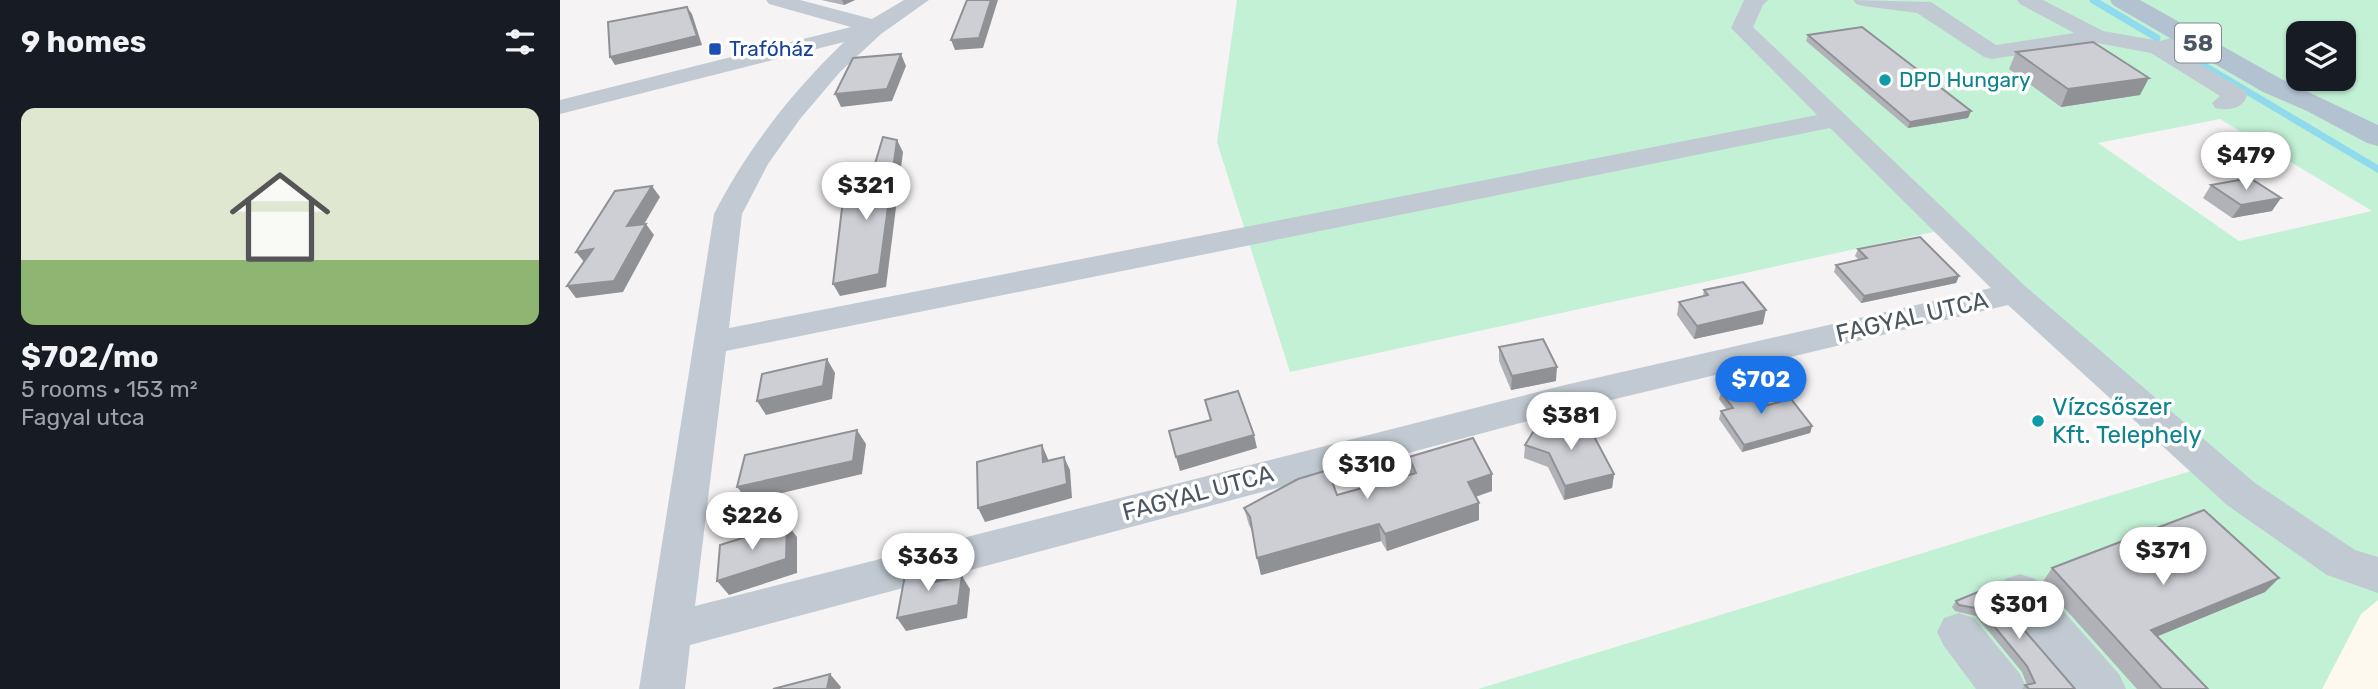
<!DOCTYPE html>
<html lang="en">
<head>
<meta charset="utf-8">
<style>
  body { margin:0; font-family:Rubik,sans-serif; background:#242831; color:#f1f3f6; height:100vh; display:flex; flex-direction:column; font-size:26px; white-space:nowrap }
  * { box-sizing:border-box; margin:0 }
  p { font-size:23px; color:#9ea1a6 }
  .icon { flex:none; width:38px; height:38px; fill:none; stroke:currentColor; stroke-width:2; stroke-linecap:round; stroke-linejoin:round }
  .map { position:relative; flex:1; overflow:hidden }
  .details { display:flex; flex-direction:column; background:#171b24; width:560px }
  .details>* { flex:none }
  .fabs { position:absolute; left:1726px; top:21px; display:grid; gap:14px }
  .fabs a { display:grid; place-items:center; width:70px; height:70px; border-radius:14px; background:#171b24; box-shadow:0 2px 5px #0004; font-size:35px }
  .price { position:absolute; translate:-50% -60px; padding:0 16px; border-radius:24px; background:#fff; color:#222; font-size:23px; line-height:46px; filter:drop-shadow(0 2px 4px #0008) }
  .price::after { content:''; position:absolute; left:50%; top:42px; width:21px; height:16px; margin-left:-10px; background:inherit; clip-path:polygon(0 0,100% 0,50% 100%) }
  .price.on { background:#1a73e8; color:#fff }
  ul { padding:0; list-style:none }
  li { display:grid; align-content:center; gap:14px; height:371px; padding:0 21px }
  li+li { border-top:2px solid #363941 }
  li span { display:grid; place-items:center; height:217px; border-radius:14px; color:#555 }
  li>.icon { margin-inline-start:auto }
  span .icon { width:126px; height:126px; fill:#fffc; stroke-width:1 }
  li b { font-size:30px }
  h2 { display:flex; justify-content:space-between; align-items:center; height:84px; padding:0 21px; font-size:30px }
  main { display:flex; flex:1; min-height:0 }
  .map>svg:first-child { display:block }
  .commercial { fill:#fdf9ef }
  .green { fill:#c3f1d5; fill-rule:evenodd }
  .lines { fill:none; stroke-linecap:round; stroke-linejoin:round }
  .stream { stroke:#90daee; stroke-width:7 }
  .minor { fill:#c1cad2; fill-rule:evenodd }
  .major { fill:#b3c2d1; fill-rule:evenodd }
  .wall { fill:#b0b2b7 }
  .shaded-wall { fill:#909195 }
  .building { fill:#cdcfd5; stroke:#909195; stroke-width:2 }
  .transit-dot { fill:#1a4fb4; stroke:#fff; stroke-width:2.5 }
  .culture-dot { fill:#0f9aa8; stroke:#fff; stroke-width:2.5 }
  .labels { text-anchor:middle; stroke-width:7; stroke-linejoin:round; paint-order:stroke }
  .far-transit-label { font-size:21px; fill:#164399; stroke:#fff; text-anchor:start }
  .far-culture-label { font-size:21px; fill:#0d838f; stroke:#fff; text-anchor:start }
  .shield { fill:#fff; stroke:#808990; stroke-width:2 }
  .shield-label { font-size:23px; font-weight:bold; fill:#4a5661 }
  .street-label { font-size:24px; fill:#4a5661; stroke:#fff }
  .culture-label { font-size:24px; fill:#0d838f; stroke:#fff; text-anchor:start }
</style>
</head>
<body>
<main>
<section class="details">
<h2>9 homes<svg class="icon" aria-label="filters" viewBox="0 0 24 24"><path d="M4 7h16M4 17h16"/><circle cx="9" cy="7" r="2"/><circle cx="15" cy="17" r="2"/></svg></h2>
<ul>
<li><span style="background:linear-gradient(#dfe7d0 70%,#8fb573 0)"><svg class="icon" aria-label="home" viewBox="0 0 24 24"><path d="M3 11l9-7 9 7M6 9v11h12V9"/></svg></span><div><b>$702/mo</b><p>5 rooms · 153 m²</p><p>Fagyal utca</p></div></li>
</ul>
</section>
<div class="map">
<svg width="1818" height="689" viewBox="0 0 1818 689">
  <rect width="100%" height="100%" fill="#f5f3f3"/>
  <polygon class="commercial" points="1818,600 1818,689 1762,689 1801,614"/>
  <path class="green" d="M677,0H1818V600L1801,614L1762,689H918L1631,471L1378,231L730,372L657,142ZM1738,33H1783V79H1738ZM1660,119L1812,211L1679,241L1538,143Z"/>
  <g class="lines">
    <g class="stream">
      <polyline points="1533,0 1597,38"/>
      <polyline points="1621,52 1818,169"/>
    </g>
    <g class="minor">
      <path d="M206,0H240L312,19L344,0H369L321,34L280,72L240,119L208,164L182,214L169,328L1257,115L1171,28L1184,0H1208L1203,5L1193,27L1465,286L1695,483L1795,550L1818,557V593L1767,575L1667,505L1448,305L1005,411L130,645L125,689H79L154,214C187,149 232,92 284,42L0,114V100L291,27L209,4ZM1270,128L1431,288L1005,385L135,606L166,351Z"/>
      <path d="M1293,0L1371,2L1436,45L1514,33L1460,4L1457,0H1483L1543,31L1600,41L1619,36L1627,38L1630,43L1627,48L1617,51L1684,90L1687,95C1684,109 1668,111 1655,108L1652,103L1660,96L1591,53L1537,43L1432,59L1424,57L1357,13L1303,6L1296,4Z"/>
      <polygon points="1460,574 1475,579 1559,674 1566,689 1515,689 1445,605 1439,592 1445,579"/>
      <polygon points="1399,613 1414,618 1460,674 1467,689 1416,689 1384,646 1377,632 1384,618"/>
    </g>
    <polygon class="major" points="1550,0 1580,0 1723,80 1818,125 1818,146 1807,143 1747,111 1703,92 1553,5"/>
  </g>
  <g class="wall">
    <polygon points="261,0 295,0 284,5"/>
    <polygon points="1248,35 1411,111 1408,118 1348,128 1246,41"/>
    <polygon points="1456,52 1580,95 1501,107 1449,69"/>
    <polygon points="1651,185 1712,211 1672,218 1643,198"/>
    <polygon points="1298,249 1399,276 1396,283 1301,303 1274,272 1276,265 1299,260 1295,256"/>
    <polygon points="1144,290 1203,324 1134,339 1117,315 1119,302 1143,296"/>
    <polygon points="939,347 996,381 951,390 939,361"/>
    <polygon points="1161,392 1204,406 1252,426 1250,433 1182,452 1159,419 1161,411 1167,410 1159,399"/>
    <polygon points="965,445 1054,474 1052,488 1004,500 988,467 964,458"/>
    <polygon points="849,457 932,491 916,497 919,503 919,520 827,551 821,541 701,575 692,531 689,525 684,508 777,495 850,474"/>
    <polygon points="1492,568 1719,578 1705,592 1597,636 1648,689 1577,689 1482,583"/>
    <polygon points="1428,588 1515,689 1462,689 1465,685 1467,685 1462,672 1416,616 1395,611 1392,607 1396,601"/>
  </g>
  <g class="shaded-wall">
    <polygon points="282,0 295,0 284,5"/>
    <polygon points="431,0 438,0 423,48 395,50 391,40"/>
    <polygon points="127,7 132,14 142,45 55,65 50,57"/>
    <polygon points="341,54 346,66 332,101 281,107 275,94"/>
    <polygon points="1589,78 1580,95 1501,107 1508,89"/>
    <polygon points="1411,111 1408,118 1348,128 1350,122"/>
    <polygon points="337,140 343,152 326,287 280,296 273,284"/>
    <polygon points="92,186 100,197 76,238 67,226"/>
    <polygon points="1721,198 1712,211 1672,218 1681,205"/>
    <polygon points="86,224 94,235 63,292 16,298 7,286"/>
    <polygon points="33,249 25,263 16,252"/>
    <polygon points="1399,276 1396,283 1301,303 1304,296"/>
    <polygon points="1206,310 1203,324 1134,339 1137,326"/>
    <polygon points="267,359 275,373 272,399 206,415 197,401"/>
    <polygon points="997,367 996,381 951,390 952,376"/>
    <polygon points="1252,426 1250,433 1182,452 1184,445"/>
    <polygon points="297,430 306,444 302,474 188,501 177,487"/>
    <polygon points="694,435 697,448 620,471 616,457"/>
    <polygon points="482,445 488,459 490,476 483,462"/>
    <polygon points="504,457 510,470 512,498 425,522 418,508"/>
    <polygon points="932,474 932,491 908,499 908,482"/>
    <polygon points="1054,474 1052,488 1004,500 1005,486"/>
    <polygon points="919,503 919,520 827,551 825,534"/>
    <polygon points="227,524 237,537 237,573 169,595 157,581"/>
    <polygon points="819,524 821,541 701,575 697,558"/>
    <polygon points="377,566 386,579 375,582"/>
    <polygon points="402,576 410,589 407,618 346,631 337,618"/>
    <polygon points="1719,578 1705,592 1579,644 1591,630"/>
    <polygon points="270,674 281,687 280,689 267,689"/>
  </g>
  <g class="building">
    <polygon points="407,0 431,0 419,38 391,40"/>
    <polygon points="127,7 137,36 50,57 48,22"/>
    <polygon points="1302,27 1411,111 1350,122 1248,35"/>
    <polygon points="1533,42 1589,78 1508,89 1456,52"/>
    <polygon points="341,54 327,89 275,94 293,58"/>
    <polygon points="323,137 337,140 319,274 273,284 283,200 305,197"/>
    <polygon points="1690,178 1721,198 1681,205 1651,185"/>
    <polygon points="92,186 67,226 86,224 54,281 7,286 33,249 16,252 55,191"/>
    <polygon points="1360,237 1399,276 1304,296 1276,265 1307,258 1298,249"/>
    <polygon points="1183,282 1206,310 1137,326 1119,302 1148,295 1144,290"/>
    <polygon points="983,339 997,367 952,376 939,347"/>
    <polygon points="267,359 263,386 197,401 202,374"/>
    <polygon points="1188,385 1204,406 1231,399 1252,426 1184,445 1161,411 1173,408 1161,392"/>
    <polygon points="678,391 694,435 616,457 609,431 651,420 645,400"/>
    <polygon points="982,418 1015,430 1029,427 1054,474 1005,486 989,453 965,445"/>
    <polygon points="297,430 293,461 177,487 185,455"/>
    <polygon points="913,438 932,474 908,482 919,503 825,534 819,524 697,558 690,517 684,508 738,479 768,470 777,495 856,473 849,457"/>
    <polygon points="482,445 483,462 504,457 507,484 418,508 417,462"/>
    <polygon points="1644,510 1719,578 1591,630 1648,689 1602,689 1492,568"/>
    <polygon points="227,524 226,559 157,581 160,545"/>
    <polygon points="377,566 375,582 402,576 398,605 337,618 345,575"/>
    <polygon points="1428,588 1515,689 1469,689 1465,685 1475,683 1467,666 1420,609 1399,605 1396,601"/>
    <polygon points="270,674 267,689 213,689"/>
  </g>
  <rect class="transit-dot" x="148" y="42" width="14" height="14" rx="3.5"/>
  <g class="culture-dot">
    <circle cx="1325" cy="80" r="7"/>
    <circle cx="1478" cy="421" r="7"/>
  </g>
  <g class="labels">
    <g class="far-transit-label">
      <text x="169" y="56">Trafóház</text>
    </g>
    <g class="far-culture-label">
      <text x="1339" y="87">DPD Hungary</text>
    </g>
    <rect class="shield" x="1615" y="23.5" width="46" height="39" rx="5"/>
    <g class="shield-label">
      <text x="1638" y="51">58</text>
    </g>
    <g class="street-label">
      <text transform="translate(1352 317) rotate(-13)" y="8">FAGYAL UTCA</text>
      <text transform="translate(638 493) rotate(-15)" y="8">FAGYAL UTCA</text>
    </g>
    <g class="culture-label">
      <text x="1492" y="415">Vízcsőszer<tspan x="1492" dy="28">Kft. Telephely</tspan></text>
    </g>
  </g>
</svg>
<div class="fabs">
<a><svg class="icon" aria-label="layers" viewBox="0 0 24 24"><path d="M12 4l9 5-9 5-9-5zM3 14l9 5 9-5"/></svg></a>
</div>
<b class="price" style="left:1686px;top:192px">$479</b>
<b class="price" style="left:306px;top:222px">$321</b>
<b class="price on" style="left:1201px;top:416px">$702</b>
<b class="price" style="left:1011px;top:452px">$381</b>
<b class="price" style="left:807px;top:501px">$310</b>
<b class="price" style="left:192px;top:552px">$226</b>
<b class="price" style="left:1603px;top:587px">$371</b>
<b class="price" style="left:368px;top:593px">$363</b>
<b class="price" style="left:1459px;top:641px">$301</b>
</div>
</main>
</body>
</html>
